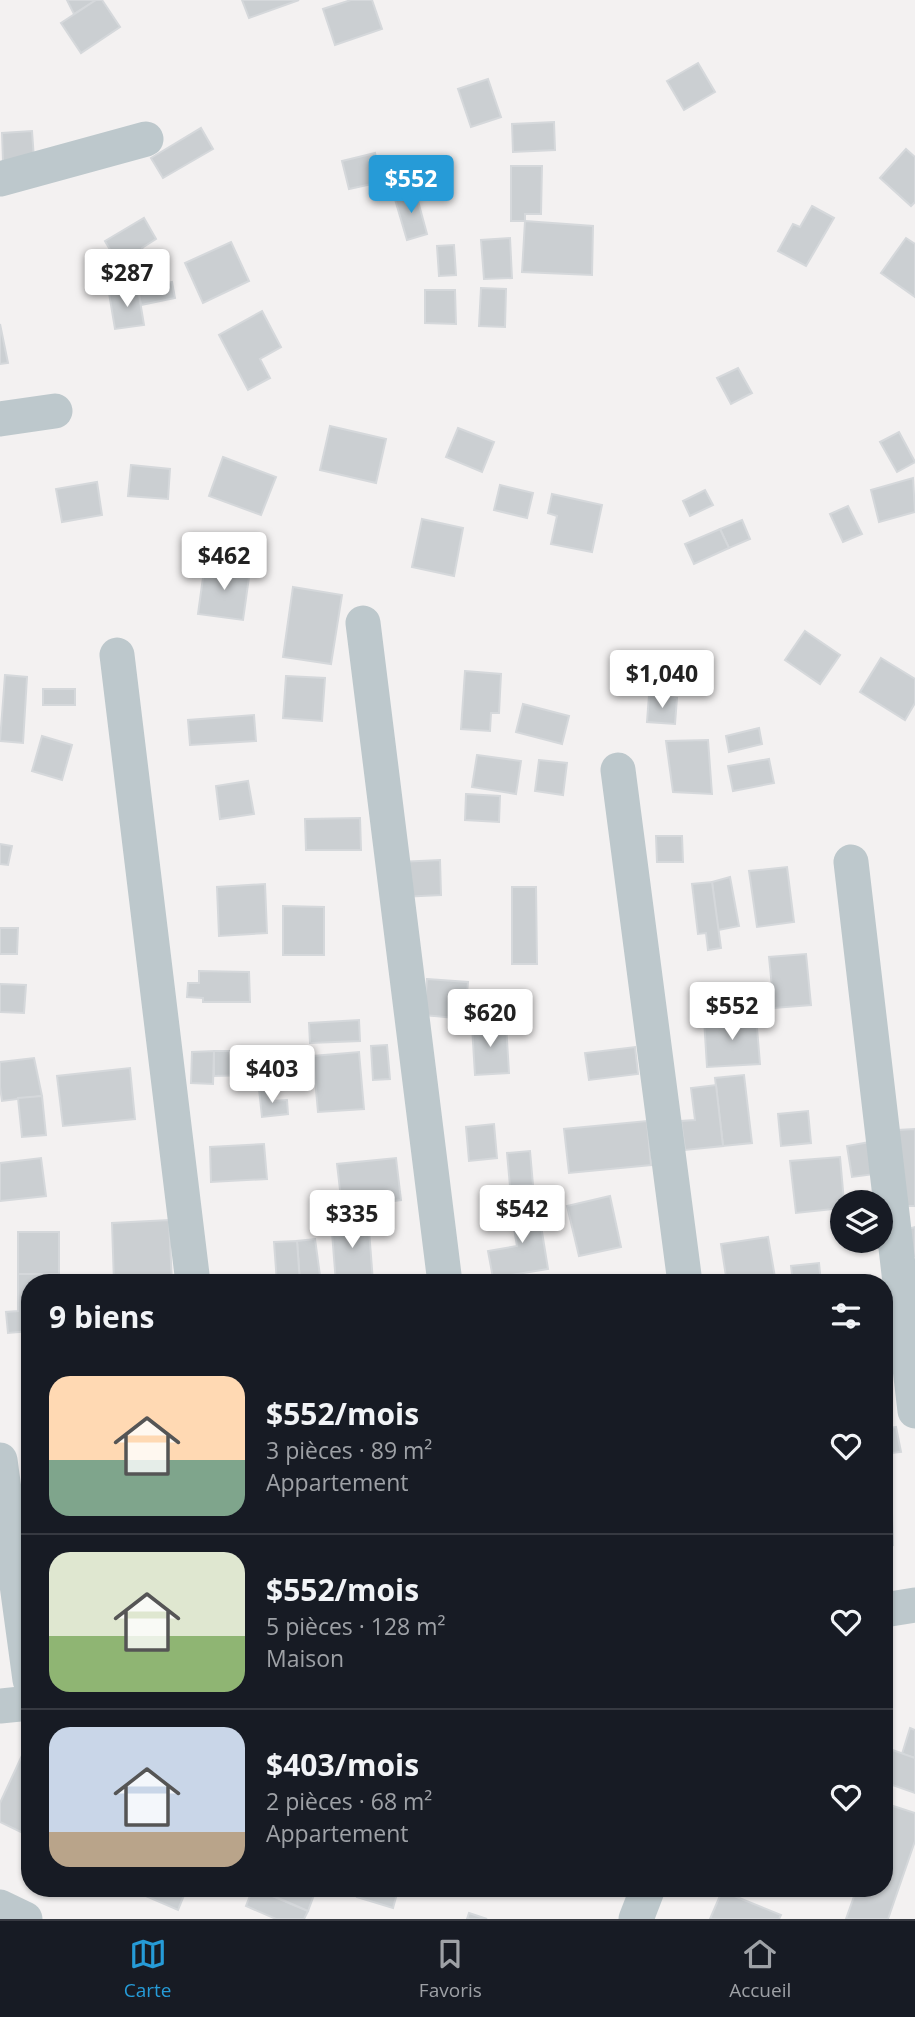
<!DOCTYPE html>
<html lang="fr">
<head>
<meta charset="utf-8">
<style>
  body { margin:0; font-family:"Open Sans",sans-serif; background:#20242c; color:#f1f3f6; height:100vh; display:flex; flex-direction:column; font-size:26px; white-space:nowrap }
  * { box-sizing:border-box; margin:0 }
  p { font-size:23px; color:#9ea1a6 }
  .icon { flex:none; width:38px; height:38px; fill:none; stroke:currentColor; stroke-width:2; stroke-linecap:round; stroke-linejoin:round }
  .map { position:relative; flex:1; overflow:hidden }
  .drawer { position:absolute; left:21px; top:1274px; width:872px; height:623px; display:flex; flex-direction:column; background:#171b24; border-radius:28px; box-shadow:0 2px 5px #0004 }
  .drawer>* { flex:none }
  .buttons { position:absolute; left:830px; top:1190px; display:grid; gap:14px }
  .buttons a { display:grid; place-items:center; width:63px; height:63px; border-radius:50%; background:#171b24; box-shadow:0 2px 5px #0004; font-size:35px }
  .price { position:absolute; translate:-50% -60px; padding:0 16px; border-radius:7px; background:#fff; color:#222; font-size:23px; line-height:46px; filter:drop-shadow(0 2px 4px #0008) }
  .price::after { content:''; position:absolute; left:50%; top:42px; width:21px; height:16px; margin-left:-10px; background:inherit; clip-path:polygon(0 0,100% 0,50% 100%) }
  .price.on { background:#269bd7; color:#fff }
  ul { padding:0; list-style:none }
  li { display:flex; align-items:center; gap:21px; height:175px; padding:0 28px }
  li+li { border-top:2px solid #363941 }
  li span { display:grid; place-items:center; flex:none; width:196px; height:140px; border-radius:21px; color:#555 }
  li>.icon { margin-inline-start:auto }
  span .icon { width:84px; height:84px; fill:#fffc; stroke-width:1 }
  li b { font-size:30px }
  h2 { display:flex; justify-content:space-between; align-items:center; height:84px; padding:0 28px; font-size:30px }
  .dock { display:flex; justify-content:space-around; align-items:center; height:98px; border-top:2px solid #363941; background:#171b24; font-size:19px; color:#9ea1a6 }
  .dock a { display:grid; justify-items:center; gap:4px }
  .dock .on { color:#269bd7 }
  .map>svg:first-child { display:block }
  .building { fill:#cbcfd2; stroke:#d5d8db; stroke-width:2 }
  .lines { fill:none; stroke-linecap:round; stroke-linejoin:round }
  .street { stroke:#bdc8cc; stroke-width:35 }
</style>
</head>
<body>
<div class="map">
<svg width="915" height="1919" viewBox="0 0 915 1919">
  <rect width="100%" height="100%" fill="#f3f1f1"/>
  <g class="building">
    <polygon points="67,0 96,0 74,14"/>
    <polygon points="96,0 102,0 120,27 81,53 61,23"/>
    <polygon points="242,0 299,0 249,18"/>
    <polygon points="351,0 372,0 382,29 335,45 323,9"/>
    <polygon points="698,63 715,92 684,110 667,81"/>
    <polygon points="488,79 501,117 471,127 458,89"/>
    <polygon points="554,122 555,150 513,152 512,124"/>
    <polygon points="201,128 213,149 163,178 151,158"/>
    <polygon points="32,131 34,159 3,161 2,133"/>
    <polygon points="906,149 915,157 915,202 911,206 880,178"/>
    <polygon points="375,153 381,182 349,189 342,161"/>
    <polygon points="511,166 542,166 541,214 525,214 525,221 511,221"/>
    <polygon points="415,190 427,234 407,240 394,196"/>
    <polygon points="812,206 834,218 806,266 778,251 793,224 800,227"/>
    <polygon points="144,218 156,239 142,248 149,260 124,274 105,241"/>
    <polygon points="525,221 593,226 592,275 522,272"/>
    <polygon points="510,238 512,278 484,279 481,240"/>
    <polygon points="906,238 915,244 915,297 881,273"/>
    <polygon points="231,242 249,281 203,303 185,263"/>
    <polygon points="454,245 456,275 439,276 437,246"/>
    <polygon points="172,282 175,298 141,305 138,289"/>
    <polygon points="481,288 506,289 505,327 479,326"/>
    <polygon points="138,289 144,325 115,329 109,293"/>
    <polygon points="425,290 455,290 456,324 425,323"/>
    <polygon points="262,311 281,347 260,359 270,378 248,390 219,335"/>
    <polygon points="0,324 8,363 0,364"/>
    <polygon points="738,368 752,393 731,404 717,378"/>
    <polygon points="330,426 386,439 376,483 320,470"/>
    <polygon points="458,428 494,442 482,472 446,457"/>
    <polygon points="899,432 915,462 897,472 880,442"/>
    <polygon points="223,457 276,477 261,515 209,496"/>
    <polygon points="131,465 170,469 168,499 128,496"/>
    <polygon points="913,478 915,512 879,522 871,490"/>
    <polygon points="97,482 102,515 62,522 56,489"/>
    <polygon points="500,485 533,493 527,518 494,510"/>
    <polygon points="705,490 713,505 690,516 683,501"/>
    <polygon points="552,494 602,505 592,552 551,544 557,516 548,513"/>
    <polygon points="848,506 862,534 843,542 830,514"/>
    <polygon points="422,519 463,528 454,576 412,567"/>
    <polygon points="742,520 750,539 729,548 720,529"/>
    <polygon points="720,529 729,548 694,564 685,544"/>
    <polygon points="205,563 250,570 243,620 198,614"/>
    <polygon points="293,587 342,595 331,664 283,657"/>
    <polygon points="805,631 840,655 820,684 785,660"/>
    <polygon points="881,658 915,679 915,703 905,720 860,692"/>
    <polygon points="465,671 501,674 499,713 491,713 490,731 461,729"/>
    <polygon points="5,675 27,677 23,743 0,741"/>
    <polygon points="286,676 325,678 322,721 283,718"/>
    <rect x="43" y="689" width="32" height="16"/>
    <polygon points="649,695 677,698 675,724 647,722"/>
    <polygon points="523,704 569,716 562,744 516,732"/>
    <polygon points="254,715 256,741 190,745 188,720"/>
    <polygon points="759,728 762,744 729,752 726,736"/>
    <polygon points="42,736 72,745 62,780 32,771"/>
    <polygon points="708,740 712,794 673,792 666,741"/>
    <polygon points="477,755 521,761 516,794 472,787"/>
    <polygon points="769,759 774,783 733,791 728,766"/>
    <polygon points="539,760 567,763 563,795 535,791"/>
    <polygon points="248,781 254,814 220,819 216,786"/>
    <polygon points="466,794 500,796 499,822 465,820"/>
    <polygon points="360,818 361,850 306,850 305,819"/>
    <polygon points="656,836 682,836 683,862 657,862"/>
    <polygon points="0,844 12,846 8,865 0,864"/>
    <polygon points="440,860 441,895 401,897 399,862"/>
    <polygon points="787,867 794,922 757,927 749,871"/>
    <polygon points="730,877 739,926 718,930 712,882"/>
    <polygon points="712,882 721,948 708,950 706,933 698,934 692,884"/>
    <polygon points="265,884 267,933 219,936 217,887"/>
    <polygon points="512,887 536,887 537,964 512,964"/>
    <polygon points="283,906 324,907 324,955 283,955"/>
    <polygon points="0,928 18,928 17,954 0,954"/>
    <polygon points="806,954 811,1005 774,1008 769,957"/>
    <polygon points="199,971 249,972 250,1002 203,1002 203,998 187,997 188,983 199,983"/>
    <polygon points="427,979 468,982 465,1019 424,1015"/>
    <polygon points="0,984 26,985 24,1013 0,1012"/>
    <polygon points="756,1016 760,1064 707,1067 704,1019"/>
    <polygon points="359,1020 360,1041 310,1043 309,1023"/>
    <polygon points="506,1024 509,1073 475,1075 472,1026"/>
    <polygon points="387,1045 390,1079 373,1080 371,1046"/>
    <polygon points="635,1047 638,1074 589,1080 585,1053"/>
    <polygon points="214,1051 248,1051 249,1075 214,1076"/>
    <polygon points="214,1051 213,1084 191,1083 192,1052"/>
    <polygon points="359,1052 364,1109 318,1112 313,1056"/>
    <polygon points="34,1058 42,1096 2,1101 0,1087 0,1062"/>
    <polygon points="130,1068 135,1119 63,1126 57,1076"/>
    <polygon points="744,1075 752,1143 723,1146 715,1078"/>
    <polygon points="716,1085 723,1146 685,1150 681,1121 695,1120 691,1088"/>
    <polygon points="269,1087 271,1101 287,1100 288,1114 262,1117 259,1089"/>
    <polygon points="42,1096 46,1135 22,1137 18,1098"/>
    <polygon points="808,1111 811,1143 781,1146 778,1114"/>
    <polygon points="647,1121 651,1165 569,1173 564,1129"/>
    <polygon points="494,1124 497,1158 469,1161 466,1127"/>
    <polygon points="915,1129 915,1206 902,1206 898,1130"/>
    <polygon points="870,1142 875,1174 852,1177 847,1146"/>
    <polygon points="264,1144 267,1179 211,1182 210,1147"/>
    <polygon points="530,1151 533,1185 510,1186 507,1153"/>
    <polygon points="840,1157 844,1202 842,1202 842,1208 796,1213 790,1161"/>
    <polygon points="41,1158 46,1196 0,1201 0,1163"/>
    <polygon points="396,1158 401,1200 342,1207 337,1164"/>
    <polygon points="610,1196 621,1247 579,1256 567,1206"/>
    <polygon points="537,1201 548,1269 493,1278 488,1251 517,1246 510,1205"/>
    <polygon points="368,1217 373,1282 336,1283 331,1220"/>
    <polygon points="169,1220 172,1283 114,1283 112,1223"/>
    <polygon points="915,1227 915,1256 912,1257 904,1230"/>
    <rect x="18" y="1232" width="41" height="42"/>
    <polygon points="768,1237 776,1283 727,1283 721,1244"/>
    <polygon points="315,1239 321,1283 300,1283 297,1241"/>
    <polygon points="297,1241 300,1283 277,1283 274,1242"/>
    <polygon points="852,1241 880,1241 882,1248 852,1248"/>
    <polygon points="819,1263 821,1283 793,1283 791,1266"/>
    <polygon points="18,1274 59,1274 60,1283 30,1283 30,1331 8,1333 6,1312 18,1311"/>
    <polygon points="896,1427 901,1452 884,1454 884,1429"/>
    <polygon points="884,1482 891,1482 893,1545 884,1546"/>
    <polygon points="910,1728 915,1730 915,1758 902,1754"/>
    <polygon points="887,1748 915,1758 915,1793 884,1782 884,1758"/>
    <polygon points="24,1751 30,1754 29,1836 0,1822 0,1803"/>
    <polygon points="884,1803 915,1813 915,1841 888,1919 846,1919 857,1888 884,1888"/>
    <polygon points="143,1888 187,1888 178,1910 141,1894"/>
    <polygon points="253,1888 308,1911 304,1919 276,1919 246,1906"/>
    <polygon points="255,1888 301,1888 314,1895 308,1911"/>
    <polygon points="360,1888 392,1888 398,1890 393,1908 357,1897"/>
    <polygon points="446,1888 493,1888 492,1895"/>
    <polygon points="722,1891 781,1915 779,1919 710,1919"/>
    <polygon points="469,1913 487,1919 467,1919"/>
  </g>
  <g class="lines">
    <g class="street">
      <polyline points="0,179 146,139"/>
      <polyline points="0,419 55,411"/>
      <polyline points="363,623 445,1283"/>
      <polyline points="117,655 193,1283"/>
      <polyline points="618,770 685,1283"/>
      <polyline points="851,862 915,1411"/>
      <polyline points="0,1460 30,1680"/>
      <polyline points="884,1610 915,1605"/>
      <polyline points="0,1706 30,1703"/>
      <polyline points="0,1907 25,1919"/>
      <polyline points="636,1919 648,1888"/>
    </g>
  </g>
</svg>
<div class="buttons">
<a><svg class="icon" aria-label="layers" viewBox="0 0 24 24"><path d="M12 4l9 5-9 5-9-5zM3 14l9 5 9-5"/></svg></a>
</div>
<b class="price on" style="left:411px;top:215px">$552</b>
<b class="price" style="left:127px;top:309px">$287</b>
<b class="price" style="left:224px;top:592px">$462</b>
<b class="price" style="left:662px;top:710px">$1,040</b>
<b class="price" style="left:732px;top:1042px">$552</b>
<b class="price" style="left:490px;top:1049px">$620</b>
<b class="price" style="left:272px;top:1105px">$403</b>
<b class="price" style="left:522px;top:1245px">$542</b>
<b class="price" style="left:352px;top:1250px">$335</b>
<section class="drawer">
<h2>9 biens<svg class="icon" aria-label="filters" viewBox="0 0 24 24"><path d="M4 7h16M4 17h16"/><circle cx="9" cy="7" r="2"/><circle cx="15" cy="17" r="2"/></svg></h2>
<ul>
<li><span style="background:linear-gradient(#ffd9b3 60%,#7fa58c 0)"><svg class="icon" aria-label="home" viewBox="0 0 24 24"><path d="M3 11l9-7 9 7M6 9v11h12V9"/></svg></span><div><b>$552/mois</b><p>3 pièces · 89 m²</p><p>Appartement</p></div><svg class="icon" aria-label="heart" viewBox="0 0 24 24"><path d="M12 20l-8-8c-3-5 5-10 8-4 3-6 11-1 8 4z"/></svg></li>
<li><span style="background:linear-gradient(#dfe7d0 60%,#8fb573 0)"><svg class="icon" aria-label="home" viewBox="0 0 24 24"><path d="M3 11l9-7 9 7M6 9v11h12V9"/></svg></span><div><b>$552/mois</b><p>5 pièces · 128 m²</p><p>Maison</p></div><svg class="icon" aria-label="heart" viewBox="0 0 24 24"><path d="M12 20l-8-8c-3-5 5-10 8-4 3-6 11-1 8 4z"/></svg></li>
<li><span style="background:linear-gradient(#c9d6e8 75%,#b9a48a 0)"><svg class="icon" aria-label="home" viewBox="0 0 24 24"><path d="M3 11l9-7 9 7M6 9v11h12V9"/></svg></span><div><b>$403/mois</b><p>2 pièces · 68 m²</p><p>Appartement</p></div><svg class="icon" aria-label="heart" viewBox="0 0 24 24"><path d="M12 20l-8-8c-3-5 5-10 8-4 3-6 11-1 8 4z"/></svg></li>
</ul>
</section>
</div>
<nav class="dock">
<a class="on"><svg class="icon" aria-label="map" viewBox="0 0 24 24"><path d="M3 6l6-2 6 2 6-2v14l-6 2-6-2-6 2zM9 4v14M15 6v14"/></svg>Carte</a>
<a><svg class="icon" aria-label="saved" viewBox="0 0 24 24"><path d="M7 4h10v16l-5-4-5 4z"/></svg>Favoris</a>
<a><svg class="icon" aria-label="home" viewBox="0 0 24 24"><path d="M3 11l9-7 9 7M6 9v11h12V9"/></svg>Accueil</a>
</nav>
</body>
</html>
